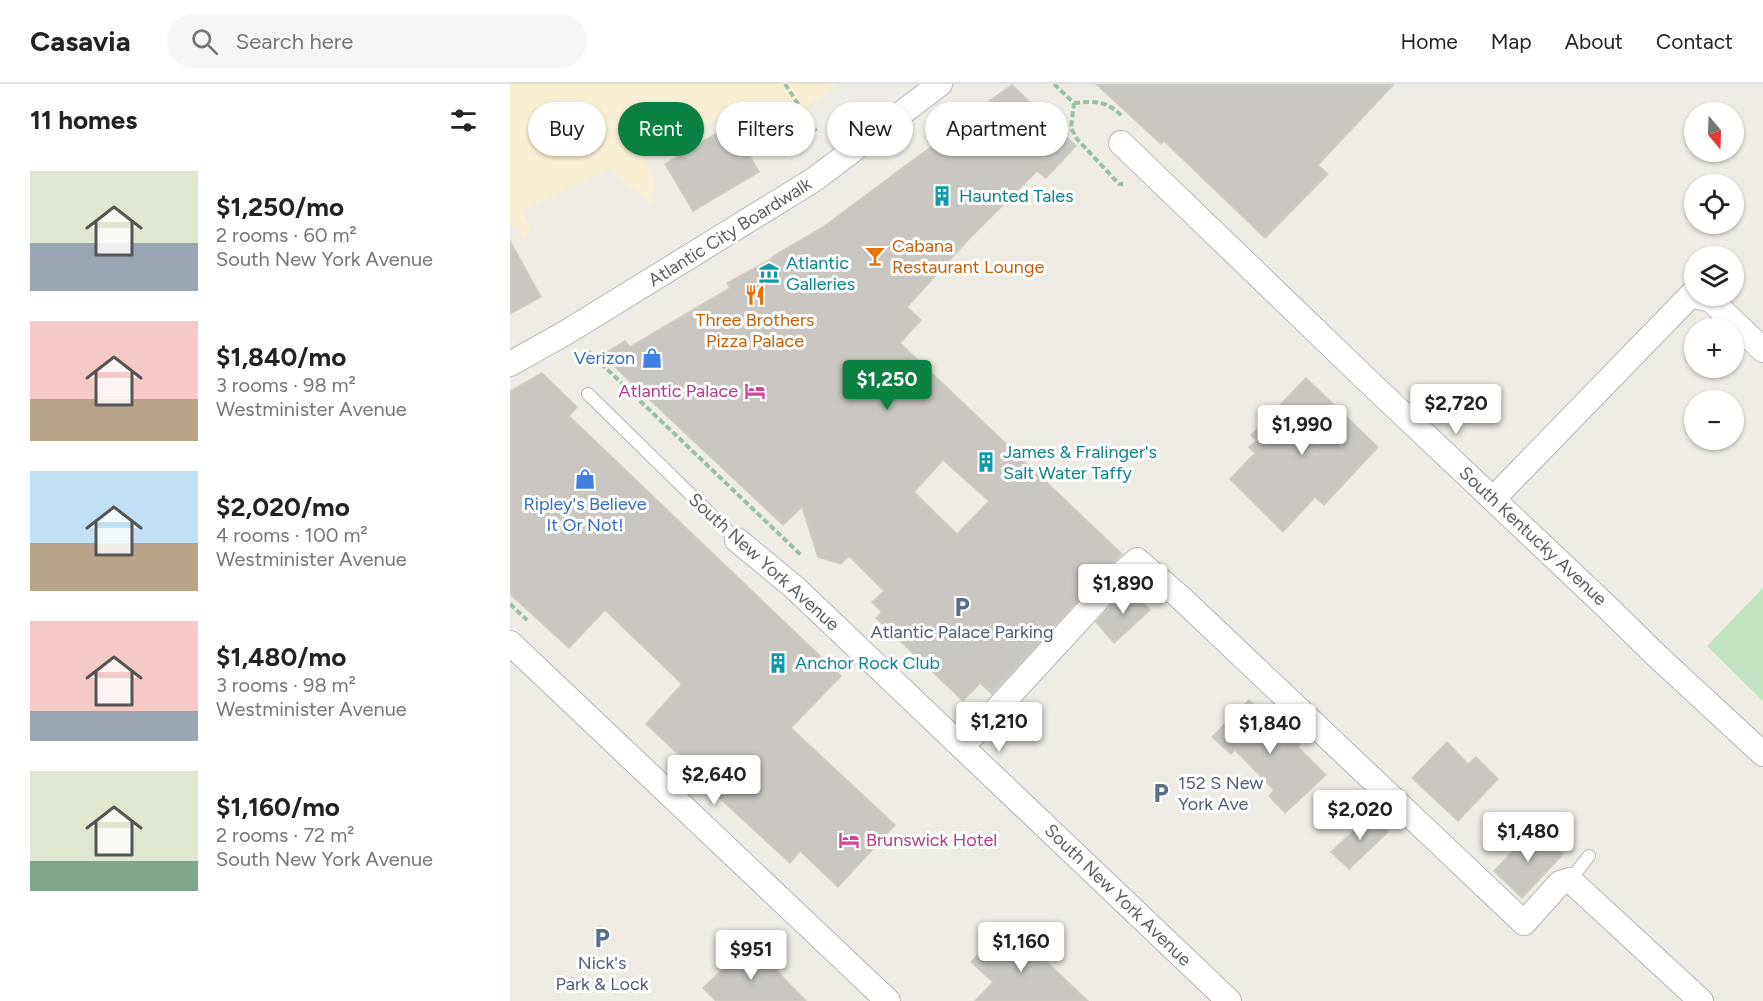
<!DOCTYPE html>
<html lang="en">
<head>
<meta charset="utf-8">
<style>
  body { margin:0; font-family:Figtree,sans-serif; background:#f6f6f6; color:#222; height:100vh; display:flex; flex-direction:column; font-size:22px; white-space:nowrap }
  * { box-sizing:border-box; margin:0 }
  p { font-size:20px; color:#767676 }
  .icon { flex:none; width:33px; height:33px; fill:none; stroke:currentColor; stroke-width:2; stroke-linecap:round; stroke-linejoin:round }
  .map { position:relative; flex:1; overflow:hidden }
  .drawer { display:flex; flex-direction:column; background:#fff; width:510px }
  .drawer>* { flex:none }
  .guide { position:absolute; left:18px; top:18px; width:570px; height:54px; display:flex; gap:12px }
  .needle { width:39px; rotate:161deg }
  .fabs { position:absolute; left:1174px; top:18px; display:grid; gap:12px }
  .fabs a { display:grid; place-items:center; width:60px; height:60px; border-radius:50%; background:#fff; box-shadow:0 2px 4px #0004; font-size:30px }
  .price { position:absolute; translate:-50% -51px; padding:0 14px; border-radius:6px; background:#fff; color:#222; font-size:20px; line-height:39px; filter:drop-shadow(0 2px 3px #0008) }
  .price::after { content:''; position:absolute; left:50%; top:36px; width:18px; height:14px; margin-left:-9px; background:inherit; clip-path:polygon(0 0,100% 0,50% 100%) }
  .price.on { background:#0b8043; color:#fff }
  ul { padding:0; list-style:none }
  li { display:flex; align-items:center; gap:18px; height:150px; padding:0 30px }
  li span { display:grid; place-items:center; flex:none; width:168px; height:120px; border-radius:0px; color:#555 }
  li>.icon { margin-inline-start:auto }
  span .icon { width:72px; height:72px; fill:#fffc; stroke-width:1 }
  li b { font-size:26px }
  h2 { display:flex; justify-content:space-between; align-items:center; height:72px; padding:0 30px; font-size:26px }
  .pill { padding:0 21px; border-radius:27px; background:#fff; box-shadow:0 2px 4px #0004; font-size:21px; line-height:54px }
  .pill.on { background:#0b8043; color:#fff }
  header { display:flex; align-items:center; gap:36px; box-sizing:border-box; height:84px; padding:0 30px; background:#fff; border-bottom:2px solid #e0e0e0 }
  header strong { font-size:28px }
  nav { display:flex; gap:33px; margin-inline-start:auto; font-size:21px }
  .search { width:420px; height:54px; background:#f6f6f6; display:flex; align-items:center; gap:15px; box-sizing:border-box; padding:0 21px; border-radius:33px; color:#767676; font-size:22px }
  main { display:flex; flex:1; min-height:0 }
  .map>svg:first-child { display:block }
  .green { fill:#c1e3c1 }
  .sand { fill:#f8efd3 }
  .building { fill:#cac7c2; stroke:#d1ccc2; stroke-width:1.5; fill-rule:evenodd }
  .lines { fill:none; stroke-linecap:round; stroke-linejoin:round }
  .lane-casing { stroke:#b3b6b9; stroke-width:14 }
  .street-casing { stroke:#b3b6b9; stroke-width:26 }
  .path { stroke:#99c1a4; stroke-width:4; stroke-dasharray:6 3; stroke-linecap:butt }
  .lane { stroke:#fff; stroke-width:12 }
  .street { stroke:#fff; stroke-width:24 }
  .labels { text-anchor:middle; stroke-width:6; stroke-linejoin:round; paint-order:stroke }
  .culture-label { font-size:18px; fill:#0d838f; stroke:#fff; text-anchor:start }
  .street-label { font-size:18px; fill:#5b5f63; stroke:#fff }
  .food-label { font-size:18px; fill:#c56008; stroke:#fff; text-anchor:start }
  .shop-label { font-size:18px; fill:#366cbe; stroke:#fff; text-anchor:end }
  .hotel-label { font-size:18px; fill:#b23c85; stroke:#fff; text-anchor:end }
  .service-label { font-size:18px; fill:#4e5e75; stroke:#fff }
</style>
</head>
<body>
<header>
<strong>Casavia</strong>
<div class="search"><svg class="icon" aria-label="search" viewBox="0 0 24 24"><circle cx="10" cy="10" r="6"/><path d="M15 15l6 6"/></svg>Search here</div>
<nav><a>Home</a><a>Map</a><a>About</a><a>Contact</a></nav>
</header>
<main>
<section class="drawer">
<h2>11 homes<svg class="icon" aria-label="filters" viewBox="0 0 24 24"><path d="M4 7h16M4 17h16"/><circle cx="9" cy="7" r="2"/><circle cx="15" cy="17" r="2"/></svg></h2>
<ul>
<li><span style="background:linear-gradient(#dfe7d0 60%,#9aa5b1 0)"><svg class="icon" aria-label="home" viewBox="0 0 24 24"><path d="M3 11l9-7 9 7M6 9v11h12V9"/></svg></span><div><b>$1,250/mo</b><p>2 rooms · 60 m²</p><p>South New York Avenue</p></div></li>
<li><span style="background:linear-gradient(#f6c9c9 65%,#b9a48a 0)"><svg class="icon" aria-label="home" viewBox="0 0 24 24"><path d="M3 11l9-7 9 7M6 9v11h12V9"/></svg></span><div><b>$1,840/mo</b><p>3 rooms · 98 m²</p><p>Westminister Avenue</p></div></li>
<li><span style="background:linear-gradient(#bfe0f5 60%,#b9a48a 0)"><svg class="icon" aria-label="home" viewBox="0 0 24 24"><path d="M3 11l9-7 9 7M6 9v11h12V9"/></svg></span><div><b>$2,020/mo</b><p>4 rooms · 100 m²</p><p>Westminister Avenue</p></div></li>
<li><span style="background:linear-gradient(#f6c9c9 75%,#9aa5b1 0)"><svg class="icon" aria-label="home" viewBox="0 0 24 24"><path d="M3 11l9-7 9 7M6 9v11h12V9"/></svg></span><div><b>$1,480/mo</b><p>3 rooms · 98 m²</p><p>Westminister Avenue</p></div></li>
<li><span style="background:linear-gradient(#dfe7d0 75%,#7fa58c 0)"><svg class="icon" aria-label="home" viewBox="0 0 24 24"><path d="M3 11l9-7 9 7M6 9v11h12V9"/></svg></span><div><b>$1,160/mo</b><p>2 rooms · 72 m²</p><p>South New York Avenue</p></div></li>
</ul>
</section>
<div class="map">
<svg width="1253" height="917" viewBox="0 0 1253 917">
  <rect width="100%" height="100%" fill="#edebe3"/>
  <polygon class="green" points="1253,504 1253,617 1197,562"/>
  <polygon class="sand" points="0,0 328,0 263,48 235,19 134,74 146,98 141,120 100,85 11,126 21,143 14,154 0,139"/>
  <g class="building">
    <polygon points="586,0 884,0 808,81 818,90 755,154 654,57 651,60"/>
    <path d="M502,1L566,62L536,94L527,87L458,156L397,223L411,236L390,259L612,470L603,478L482,610L470,599L453,617L366,534L372,528L362,518L374,507L339,472L331,480L308,473L292,423L273,441L92,271L115,257L120,263L220,204L217,199L263,174L262,173L313,143L411,70L434,55L449,38ZM433,376L479,417L447,450L404,408Z"/>
    <polygon points="222,40 249,88 183,127 155,80"/>
    <polygon points="0,157 31,213 0,230"/>
    <polygon points="32,289 67,323 59,332 331,592 281,644 385,741 328,803 290,767 280,779 180,687 183,684 136,640 172,600 95,526 59,564 0,510 0,307"/>
    <polygon points="796,294 868,363 814,421 805,413 773,448 720,395 745,369 739,363 746,357 741,351"/>
    <polygon points="619,503 640,526 604,559 586,538"/>
    <polygon points="739,616 769,645 772,642 790,661 788,663 816,691 775,729 759,712 764,706 725,666 721,670 702,653"/>
    <polygon points="937,658 958,680 966,673 988,695 948,737 902,694"/>
    <polygon points="863,729 878,748 839,785 821,768"/>
    <polygon points="1025,744 1053,770 1012,814 984,787"/>
    <polygon points="497,840 578,917 465,917 483,898 461,878"/>
    <polygon points="240,859 296,917 206,917 193,904"/>
  </g>
  <g class="lines">
    <g class="lane-casing">
      <g id="lane">
        <polyline points="78,310 227,456"/>
        <polyline points="1060,796 1079,772"/>
      </g>
    </g>
    <g class="street-casing">
      <g id="street">
        <polyline points="611,59 858,297 1097,523 1147,572 1253,670"/>
        <polyline points="0,280 57,248 305,95 430,0"/>
        <polyline points="983,415 1181,211 1201,216 1253,266"/>
        <polyline points="227,456 284,503 719,917"/>
        <polyline points="0,559 378,917"/>
        <polyline points="452,663 613,488 627,476 670,513 1014,839 1050,799 1060,796 1191,917"/>
      </g>
    </g>
    <g class="path">
      <polyline points="275,0 306,47"/>
      <polyline points="544,0 564,19 561,44 567,55 609,100 613,100"/>
      <path d="M564,19C586,17 595,16 612,32"/>
      <polyline points="78,267 291,471"/>
      <polyline points="0,520 17,536"/>
    </g>
    <use href="#lane" class="lane"/>
    <use href="#street" class="street"/>
  </g>
  <defs>
    <g id="building-bare" transform="scale(1.62)"><path d="M-4-6H4V6H1V3H-1V6H-4ZM-2.5-4.3h1.7v1.8h-1.7ZM.8-4.3h1.7v1.8H.8ZM-2.5-1h1.7V.8h-1.7ZM.8-1h1.7V.8H.8Z" fill="#0f9aa8" stroke="#fff" stroke-width="2.5" paint-order="stroke"/></g>
    <g id="bar-bare" transform="scale(1.62)"><path d="M-6-5H6L.8 .8V4.5H3.5V6h-7V4.5H-.8V.8Z" fill="#e8710a" stroke="#fff" stroke-width="2.5" paint-order="stroke"/></g>
    <g id="museum-bare" transform="scale(1.62)"><path d="M0-6L6-3V-2H-6V-3ZM-5-1h2V3h-2ZM-1-1h2V3h-2ZM3-1h2V3H3ZM-6 4H6V6H-6Z" fill="#0f9aa8" stroke="#fff" stroke-width="2.5" paint-order="stroke"/></g>
    <g id="restaurant-bare" transform="scale(1.62)"><path d="M-5-6h1v4h1v-4h1v4h1v-4h1v5L-1.5 .5V6h-2V.5L-5-1ZM5-6V6H3V1.5H1.5Q1.5-4 5-6Z" fill="#e8710a" stroke="#fff" stroke-width="2.5" paint-order="stroke"/></g>
    <g id="shop-bare" transform="scale(1.62)"><path d="M-5-2.5h2.3a2.7 3.5 0 0 1 5.4 0H5L5.5 6h-11ZM-1.5-2.5h3a1.5 2.3 0 0 0-3 0Z" fill="#3f7fe0" stroke="#fff" stroke-width="2.5" paint-order="stroke"/></g>
    <g id="hotel-bare" transform="scale(1.62)"><path d="M-6-4.5h1.5V1H6V5H4.5V3h-9V5H-6ZM-4 0a1.8 1.8 0 1 1 3.6 0ZM.5 0V-2.5h3Q6-2.5 6 0Z" fill="#d1479c" stroke="#fff" stroke-width="2.5" paint-order="stroke"/></g>
    <g id="parking-bare" transform="scale(1.62)"><path d="M-3.5-5.5H1a3.5 3.5 0 0 1 0 7H-1V5.5H-3.5ZM-1-3.4V-.6H.8a1.4 1.4 0 0 0 0-2.8Z" fill="#5c6f8a" stroke="#fff" stroke-width="2.5" paint-order="stroke"/></g>
  </defs>
  <g fill-rule="evenodd">
    <use href="#building-bare" x="432" y="112"/>
    <use href="#bar-bare" x="365" y="172"/>
    <use href="#museum-bare" x="259" y="189"/>
    <use href="#restaurant-bare" x="245" y="211"/>
    <use href="#shop-bare" x="142" y="274"/>
    <use href="#hotel-bare" x="245" y="307"/>
    <use href="#building-bare" x="476" y="378"/>
    <use href="#shop-bare" x="75" y="395"/>
    <use href="#parking-bare" x="452" y="523"/>
    <use href="#building-bare" x="268" y="579"/>
    <use href="#parking-bare" x="651" y="709"/>
    <use href="#hotel-bare" x="339" y="756"/>
    <use href="#parking-bare" x="92" y="854"/>
  </g>
  <g class="labels">
    <g class="culture-label">
      <text x="449" y="118">Haunted Tales</text>
      <text x="276" y="185">Atlantic<tspan x="276" dy="21">Galleries</tspan></text>
      <text x="493" y="374">James &amp; Fralinger's<tspan x="493" dy="21">Salt Water Taffy</tspan></text>
      <text x="285" y="585">Anchor Rock Club</text>
    </g>
    <g class="street-label">
      <text transform="translate(220 148) rotate(-32)" y="6">Atlantic City Boardwalk</text>
      <text transform="translate(1023 452) rotate(43)" y="6">South Kentucky Avenue</text>
      <text transform="translate(254 478) rotate(42)" y="6">South New York Avenue</text>
      <text transform="translate(608 811) rotate(44)" y="6">South New York Avenue</text>
    </g>
    <g class="food-label">
      <text x="382" y="168">Cabana<tspan x="382" dy="21">Restaurant Lounge</tspan></text>
      <text x="245" y="242" text-anchor="middle">Three Brothers<tspan x="245" dy="21">Pizza Palace</tspan></text>
    </g>
    <g class="shop-label">
      <text x="125" y="280">Verizon</text>
      <text x="75" y="426" text-anchor="middle">Ripley's Believe<tspan x="75" dy="21">It Or Not!</tspan></text>
    </g>
    <g class="hotel-label">
      <text x="228" y="313">Atlantic Palace</text>
      <text x="356" y="762" text-anchor="start">Brunswick Hotel</text>
    </g>
    <g class="service-label">
      <text x="452" y="554">Atlantic Palace Parking</text>
      <text x="668" y="705" text-anchor="start">152 S New<tspan x="668" dy="21">York Ave</tspan></text>
      <text x="92" y="885">Nick's<tspan x="92" dy="21">Park &amp; Lock</tspan></text>
    </g>
  </g>
</svg>
<div class="fabs">
<a><svg class="needle" viewBox="-14 -14 28 28"><path d="M0-13l5 13h-10z" fill="#e53935"/><path d="M0 13l5-13h-10z" fill="#767676"/></svg></a>
<a><svg class="icon" aria-label="locate" viewBox="0 0 24 24"><circle cx="12" cy="12" r="6"/><path d="M12 2v4M12 18v4M2 12h4M18 12h4"/></svg></a>
<a><svg class="icon" aria-label="layers" viewBox="0 0 24 24"><path d="M12 4l9 5-9 5-9-5zM3 14l9 5 9-5"/></svg></a>
<a>+</a>
<a>−</a>
</div>
<b class="price on" style="left:377px;top:327px">$1,250</b>
<b class="price" style="left:946px;top:351px">$2,720</b>
<b class="price" style="left:792px;top:372px">$1,990</b>
<b class="price" style="left:613px;top:531px">$1,890</b>
<b class="price" style="left:489px;top:669px">$1,210</b>
<b class="price" style="left:760px;top:671px">$1,840</b>
<b class="price" style="left:204px;top:722px">$2,640</b>
<b class="price" style="left:850px;top:757px">$2,020</b>
<b class="price" style="left:1018px;top:779px">$1,480</b>
<b class="price" style="left:511px;top:889px">$1,160</b>
<b class="price" style="left:241px;top:897px">$951</b>
<div class="guide">
<a class="pill">Buy</a>
<a class="pill on">Rent</a>
<a class="pill">Filters</a>
<a class="pill">New</a>
<a class="pill">Apartment</a>
</div>
</div>
</main>
</body>
</html>
